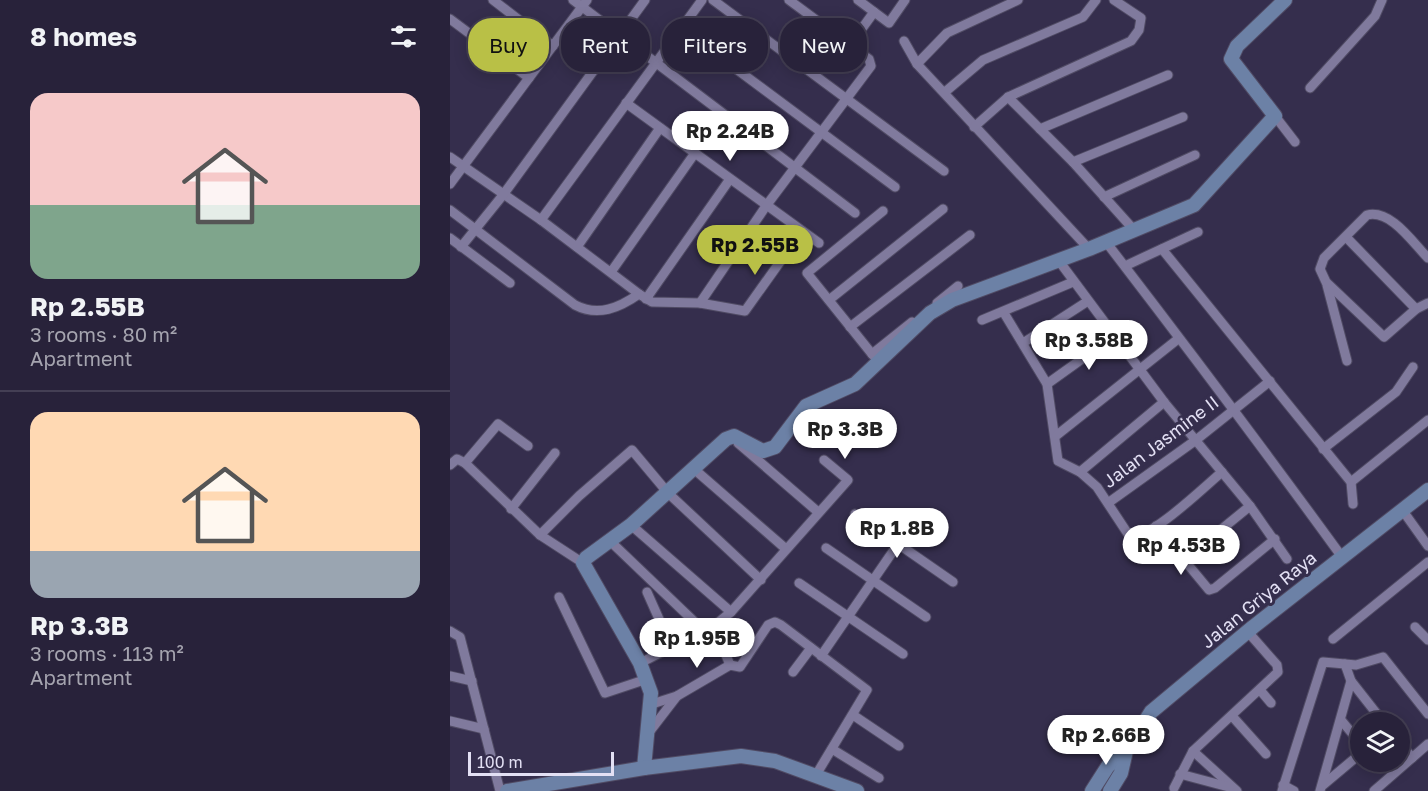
<!DOCTYPE html>
<html lang="en">
<head>
<meta charset="utf-8">
<style>
  body { margin:0; font-family:"Golos Text",sans-serif; background:#342f45; color:#f1f3f6; height:100vh; display:flex; flex-direction:column; font-size:22px; white-space:nowrap }
  * { box-sizing:border-box; margin:0 }
  p { font-size:20px; color:#a5a4af }
  .icon { flex:none; width:33px; height:33px; fill:none; stroke:currentColor; stroke-width:2; stroke-linecap:round; stroke-linejoin:round }
  .map { position:relative; flex:1; overflow:hidden }
  .drawer { display:flex; flex-direction:column; background:#28223a; width:450px }
  .drawer>* { flex:none }
  .guide { position:absolute; left:18px; top:18px; width:570px; height:54px; display:flex; gap:12px }
  .tools { position:absolute; left:900px; top:712px; display:grid; gap:12px }
  .tools a { display:grid; place-items:center; width:60px; height:60px; border-radius:50%; background:#28223a; box-shadow:0 3px 15px #0003,0 0 0 2px #443f54; font-size:30px }
  .scale { position:absolute; left:18px; bottom:15px; width:146px; box-sizing:border-box; padding-left:6px; border:3px solid #e3e0f4; border-top:0; font-size:16px; line-height:21px; white-space:nowrap; color:#e3e0f4; -webkit-text-stroke:4px #352e4d; paint-order:stroke }
  .price { position:absolute; translate:-50% -51px; padding:0 14px; border-radius:21px; background:#fff; color:#222; font-size:20px; line-height:39px; filter:drop-shadow(0 2px 3px #0008) }
  .price::after { content:''; position:absolute; left:50%; top:36px; width:18px; height:14px; margin-left:-9px; background:inherit; clip-path:polygon(0 0,100% 0,50% 100%) }
  .price.active { background:#b9c046; color:#111 }
  ul { padding:0; list-style:none }
  li { display:grid; align-content:center; gap:12px; height:318px; padding:0 30px }
  li+li { border-top:2px solid #443f54 }
  li span { display:grid; place-items:center; height:186px; border-radius:18px; color:#555 }
  li>.icon { margin-inline-start:auto }
  span .icon { width:108px; height:108px; fill:#fffc; stroke-width:1 }
  li b { font-size:26px }
  h2 { display:flex; justify-content:space-between; align-items:center; height:72px; padding:0 30px; font-size:26px }
  .pill { padding:0 21px; border-radius:24px; background:#28223a; box-shadow:0 3px 15px #0003,0 0 0 2px #443f54; font-size:21px; line-height:54px }
  .pill.active { background:#b9c046; color:#111 }
  main { display:flex; flex:1; min-height:0 }
  .map>svg:first-child { display:block }
  .lines { fill:none; stroke-linecap:round; stroke-linejoin:round }
  .street-casing { stroke:#504b64; stroke-width:11 }
  .secondary-casing { stroke:#504b64; stroke-width:16 }
  .street { stroke:#807a9d; stroke-width:9 }
  .secondary { stroke:#6c81a6; stroke-width:14 }
  .labels { text-anchor:middle; stroke-width:6; stroke-linejoin:round; paint-order:stroke }
  .street-label { font-size:18px; fill:#e3e0f4; stroke:#352e4d }
</style>
</head>
<body>
<main>
<section class="drawer">
<h2>8 homes<svg class="icon" aria-label="filters" viewBox="0 0 24 24"><path d="M4 7h16M4 17h16"/><circle cx="9" cy="7" r="2"/><circle cx="15" cy="17" r="2"/></svg></h2>
<ul>
<li><span style="background:linear-gradient(#f6c9c9 60%,#7fa58c 0)"><svg class="icon" aria-label="home" viewBox="0 0 24 24"><path d="M3 11l9-7 9 7M6 9v11h12V9"/></svg></span><div><b>Rp 2.55B</b><p>3 rooms · 80 m²</p><p>Apartment</p></div></li>
<li><span style="background:linear-gradient(#ffd9b3 75%,#9aa5b1 0)"><svg class="icon" aria-label="home" viewBox="0 0 24 24"><path d="M3 11l9-7 9 7M6 9v11h12V9"/></svg></span><div><b>Rp 3.3B</b><p>3 rooms · 113 m²</p><p>Apartment</p></div></li>
</ul>
</section>
<div class="map">
<svg width="978" height="791" viewBox="0 0 978 791">
  <rect width="100%" height="100%" fill="#352e4d"/>
  <g class="lines">
    <g class="street-casing">
      <g id="street">
        <polyline points="43,0 103,46"/>
        <polyline points="123,0 405,213"/>
        <polyline points="263,0 494,171"/>
        <polyline points="408,0 439,23 455,0"/>
        <polyline points="0,19 79,78"/>
        <polyline points="231,28 445,187"/>
        <polyline points="454,41 467,64 639,249"/>
        <polyline points="400,45 424,12"/>
        <polyline points="467,64 497,33 568,0"/>
        <polyline points="860,88 925,16 932,0"/>
        <polyline points="495,92 533,60 633,17 646,0"/>
        <polyline points="558,97 623,162 684,230"/>
        <polyline points="176,103 369,243"/>
        <polyline points="825,116 845,142"/>
        <polyline points="524,127 558,97 681,41 689,30 691,18 664,0"/>
        <polyline points="590,129 718,75"/>
        <polyline points="0,157 91,220 189,294"/>
        <polyline points="623,162 733,117"/>
        <polyline points="0,184 137,0"/>
        <polyline points="654,197 745,155"/>
        <path d="M0,210L125,305C148,317 169,308 189,294L202,302L250,303L295,311L352,231"/>
        <polyline points="91,220 252,0"/>
        <polyline points="896,237 966,309"/>
        <polyline points="0,238 60,283"/>
        <path d="M656,242C736,346 815,451 892,557"/>
        <polyline points="11,247 53,195 195,0"/>
        <polyline points="127,247 210,128"/>
        <polyline points="712,249 901,482 903,504"/>
        <path d="M978,258C963,243 941,209 917,215L874,258L870,269L876,282L934,337L966,309L978,303"/>
        <polyline points="609,261 714,402 800,506 837,559"/>
        <polyline points="675,266 748,232"/>
        <polyline points="161,272 245,153"/>
        <polyline points="877,285 897,361"/>
        <polyline points="196,299 280,179"/>
        <polyline points="379,300 493,209"/>
        <polyline points="250,303 316,206 421,66 419,59 339,0"/>
        <polyline points="487,303 508,286"/>
        <path d="M554,313L597,384L608,461L630,472L647,487L680,537C701,539 755,486 772,472"/>
        <polyline points="532,320 623,282"/>
        <polyline points="400,327 520,235"/>
        <polyline points="573,343 638,301"/>
        <polyline points="422,354 357,273 433,211"/>
        <polyline points="425,357 422,354 462,322"/>
        <polyline points="597,384 664,336"/>
        <polyline points="607,435 728,339"/>
        <polyline points="288,443 368,512"/>
        <polyline points="873,449 946,392 963,367"/>
        <polyline points="15,463 48,424 78,446"/>
        <polyline points="0,465 7,459 15,463 90,535 133,563"/>
        <polyline points="244,469 336,549"/>
        <polyline points="630,472 714,402"/>
        <polyline points="901,482 978,420"/>
        <polyline points="658,503 746,440 820,381"/>
        <polyline points="61,509 105,453"/>
        <polyline points="953,511 978,546"/>
        <polyline points="405,514 503,582"/>
        <polyline points="181,525 281,612"/>
        <polyline points="706,526 759,590 765,588 825,539"/>
        <polyline points="90,535 129,496 182,450 218,493 311,580"/>
        <polyline points="160,541 253,630"/>
        <polyline points="376,548 476,617"/>
        <polyline points="735,559 800,506"/>
        <polyline points="349,583 453,654"/>
        <polyline points="197,592 221,646"/>
        <polyline points="109,597 155,693 197,679"/>
        <polyline points="264,626 280,665"/>
        <polyline points="965,627 978,640"/>
        <polyline points="0,631 10,637 50,791"/>
        <polyline points="883,639 978,562"/>
        <polyline points="371,656 461,525"/>
        <polyline points="190,663 264,626 281,612 398,480 374,460"/>
        <polyline points="343,672 361,648"/>
        <polyline points="0,676 22,681"/>
        <polyline points="901,681 934,723"/>
        <polyline points="810,690 821,703"/>
        <polyline points="202,704 227,696 280,665 290,667 318,625 325,622 331,625 417,690 366,775"/>
        <polyline points="403,715 449,746"/>
        <polyline points="782,716 816,754"/>
        <polyline points="891,720 910,743"/>
        <polyline points="0,721 34,729"/>
        <polyline points="197,735 227,696"/>
        <polyline points="950,742 962,758"/>
        <polyline points="382,749 429,778"/>
        <polyline points="743,751 787,791"/>
        <polyline points="929,762 930,764"/>
        <polyline points="730,774 779,787"/>
        <polyline points="833,785 844,791"/>
        <polyline points="873,785 910,754"/>
        <polyline points="724,788 743,751 828,672 827,665 798,632"/>
        <polyline points="832,791 873,662 906,665 933,657 978,714"/>
        <polyline points="870,791 901,681 895,664"/>
        <polyline points="924,791 978,744"/>
      </g>
    </g>
    <g class="secondary-casing">
      <g id="secondary">
        <polyline points="194,768 201,693 190,663 133,563 136,558 181,525 276,439 284,436 313,451 325,447 356,406 405,384 480,313 502,300 639,249 744,205 825,116 781,59 787,46 835,0"/>
        <polyline points="57,791 194,768 291,756 325,761 407,791"/>
        <polyline points="642,791 658,766 676,751"/>
        <polyline points="660,791 671,773 676,751 701,712 803,627 978,490"/>
      </g>
    </g>
    <use href="#street" class="street"/>
    <use href="#secondary" class="secondary"/>
  </g>
  <g class="labels">
    <g class="street-label">
      <text transform="translate(711 442) rotate(-37)" y="6">Jalan Jasmine II</text>
      <text transform="translate(809 600) rotate(-39)" y="6">Jalan Griya Raya</text>
    </g>
  </g>
</svg>
<div class="tools">
<a><svg class="icon" aria-label="layers" viewBox="0 0 24 24"><path d="M12 4l9 5-9 5-9-5zM3 14l9 5 9-5"/></svg></a>
</div>
<div class="scale">100 m</div>
<b class="price" style="left:280px;top:162px">Rp 2.24B</b>
<b class="price active" style="left:305px;top:276px">Rp 2.55B</b>
<b class="price" style="left:639px;top:371px">Rp 3.58B</b>
<b class="price" style="left:395px;top:460px">Rp 3.3B</b>
<b class="price" style="left:447px;top:559px">Rp 1.8B</b>
<b class="price" style="left:731px;top:576px">Rp 4.53B</b>
<b class="price" style="left:247px;top:669px">Rp 1.95B</b>
<b class="price" style="left:656px;top:766px">Rp 2.66B</b>
<div class="guide">
<a class="pill active">Buy</a>
<a class="pill">Rent</a>
<a class="pill">Filters</a>
<a class="pill">New</a>
</div>
</div>
</main>
</body>
</html>
